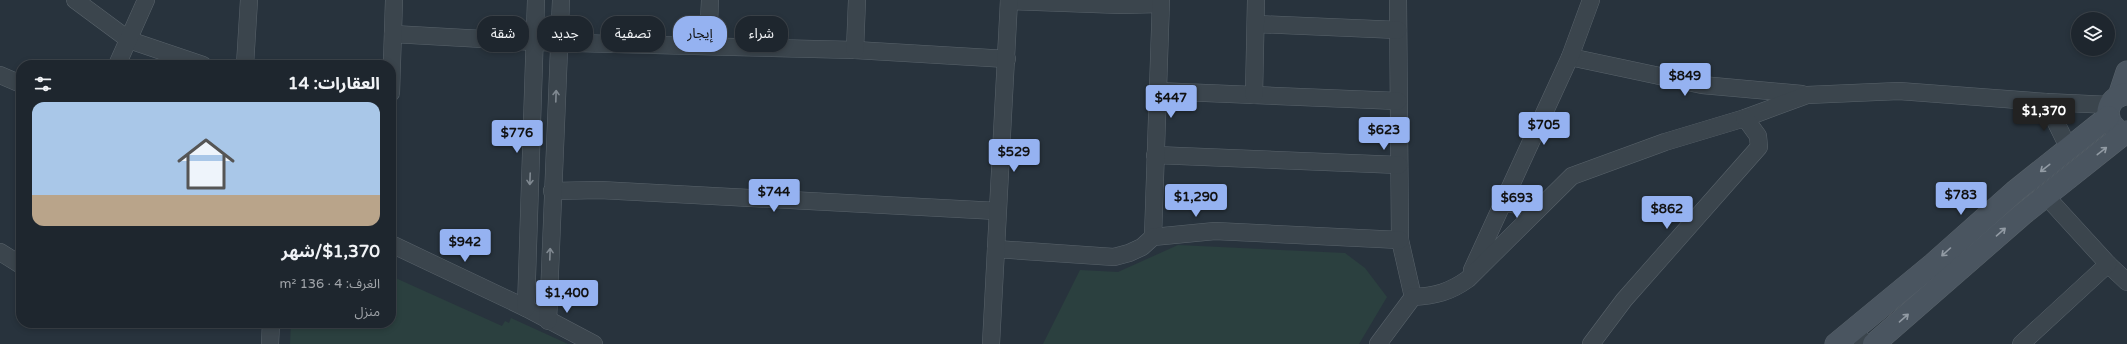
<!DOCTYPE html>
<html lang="ar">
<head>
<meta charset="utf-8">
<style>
  body { margin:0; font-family:"Varela Round","Noto Sans Arabic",sans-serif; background:#2b323a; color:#f1f3f6; direction:rtl; height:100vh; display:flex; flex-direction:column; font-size:15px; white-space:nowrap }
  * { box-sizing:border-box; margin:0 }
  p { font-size:13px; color:#a1a5aa }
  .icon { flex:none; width:22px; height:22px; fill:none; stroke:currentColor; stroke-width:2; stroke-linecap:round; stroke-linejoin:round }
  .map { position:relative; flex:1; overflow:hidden; direction:ltr }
  .panel { position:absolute; left:16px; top:60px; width:380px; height:268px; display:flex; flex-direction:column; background:#1e262e; border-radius:16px; box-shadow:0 2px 6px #0003,0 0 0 1px #3c434a; direction:rtl }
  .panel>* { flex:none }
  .banner { position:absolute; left:408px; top:16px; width:380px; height:36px; direction:rtl; display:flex; gap:8px }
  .controls { position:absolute; left:2071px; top:12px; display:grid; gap:8px }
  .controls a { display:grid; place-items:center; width:44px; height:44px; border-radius:50%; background:#1e262e; box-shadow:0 2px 6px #0003,0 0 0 1px #3c434a; font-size:20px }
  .price { position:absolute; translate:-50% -34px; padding:0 9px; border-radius:4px; background:#95b2f1; color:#111; font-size:13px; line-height:26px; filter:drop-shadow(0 1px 2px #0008) }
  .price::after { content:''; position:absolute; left:50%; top:24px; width:12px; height:9px; margin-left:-6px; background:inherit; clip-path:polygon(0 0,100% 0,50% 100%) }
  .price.selected { background:#222; color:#fff }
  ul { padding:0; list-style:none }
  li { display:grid; align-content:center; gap:8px; height:212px; padding:0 16px }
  li span { display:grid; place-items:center; height:124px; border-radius:12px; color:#555 }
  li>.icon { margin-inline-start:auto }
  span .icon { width:72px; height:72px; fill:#fffc; stroke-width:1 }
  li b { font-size:17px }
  h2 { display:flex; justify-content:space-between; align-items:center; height:48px; padding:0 16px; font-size:17px }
  .pill { padding:0 14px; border-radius:16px; background:#1e262e; box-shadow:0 2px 6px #0003,0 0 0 1px #3c434a; font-size:14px; line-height:36px }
  .pill.selected { background:#95b2f1; color:#111 }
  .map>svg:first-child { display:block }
  .green { fill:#2b403f }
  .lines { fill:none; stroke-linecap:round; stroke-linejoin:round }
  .street-casing { stroke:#59636b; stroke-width:18 }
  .secondary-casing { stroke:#59636b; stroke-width:23 }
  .street { stroke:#3b454d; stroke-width:17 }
  .secondary { stroke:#4a5560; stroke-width:22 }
  .oneway { stroke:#808991 }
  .oneway2 { stroke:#929ba4 }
</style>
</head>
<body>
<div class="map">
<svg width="2127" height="344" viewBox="0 0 2127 344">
  <rect width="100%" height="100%" fill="#28333d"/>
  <g class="green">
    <polygon points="1178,245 1345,253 1365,268 1387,297 1359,344 1043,344 1080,270 1118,272"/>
    <polygon points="391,276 502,326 505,321 509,323 511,318 568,344 290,344 291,323 391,323"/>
  </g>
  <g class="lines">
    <g class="street-casing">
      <g id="street">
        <polyline points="75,0 129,40 203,65"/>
        <polyline points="1398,0 1400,240 1413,297"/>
        <polyline points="1009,1 1121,5 1160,4"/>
        <polyline points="1256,24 1398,30"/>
        <polyline points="393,34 535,42 855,50 1007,59"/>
        <polyline points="708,45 710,0"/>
        <polyline points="855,50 857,0"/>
        <polyline points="1570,57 1702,85 1802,94"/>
        <polyline points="117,65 146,0"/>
        <polyline points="245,65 249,0"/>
        <polyline points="0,75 21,84"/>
        <polyline points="1157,91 1398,101"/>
        <polyline points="391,93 394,0"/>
        <polyline points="1254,95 1256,0"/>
        <polyline points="2046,102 2069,149"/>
        <polyline points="1155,155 1399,165"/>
        <polyline points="552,191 600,190 997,211"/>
        <polyline points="1502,202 1537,209"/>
        <polyline points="1153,237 1161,0"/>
        <polyline points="391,244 526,308 594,344"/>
        <polyline points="996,249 1114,257 1129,253 1142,247 1153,237 1215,231 1400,240"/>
        <polyline points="0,252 21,265"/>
        <polyline points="2108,264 2127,282"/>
        <polyline points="1472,270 1570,57 1591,0"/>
        <polyline points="526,308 536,0"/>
        <polyline points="548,321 561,0"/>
        <polyline points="1854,330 1865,344"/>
        <polyline points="270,344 271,323"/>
        <polyline points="991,344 1009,0"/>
        <path d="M1378,344L1413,297C1435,296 1450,292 1468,279L1572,176L1665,142L1745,118L1807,95L1899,91L2046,102L2110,105"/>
        <polyline points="1591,344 1624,300 1759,147 1758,136 1745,118"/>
        <polyline points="2021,344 2108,264 2045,195"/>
      </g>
    </g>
    <g class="secondary-casing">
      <g id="secondary">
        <polyline points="2119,96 2127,72"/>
        <path d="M2115,128C2102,115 2109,96 2127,94"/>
        <polyline points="1836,344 1933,264 2014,192 2108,117"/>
        <polyline points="1874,344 2023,214 2126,132"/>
      </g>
    </g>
    <use href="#street" class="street"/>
    <use href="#secondary" class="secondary"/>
  </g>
  <defs><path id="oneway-shaft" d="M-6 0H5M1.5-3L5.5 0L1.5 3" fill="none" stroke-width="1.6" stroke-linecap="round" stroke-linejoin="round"/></defs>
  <g class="oneway">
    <use href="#oneway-shaft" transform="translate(556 96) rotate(-88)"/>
    <use href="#oneway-shaft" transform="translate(530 179) rotate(92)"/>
    <use href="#oneway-shaft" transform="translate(550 254) rotate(-88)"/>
  </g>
  <g class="oneway2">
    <use href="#oneway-shaft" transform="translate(2102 151) rotate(-38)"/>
    <use href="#oneway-shaft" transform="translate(2045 168) rotate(142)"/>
    <use href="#oneway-shaft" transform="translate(2001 232) rotate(-41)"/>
    <use href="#oneway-shaft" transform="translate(1946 252) rotate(138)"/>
    <use href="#oneway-shaft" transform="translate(1904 318) rotate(-41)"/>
  </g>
</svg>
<div class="controls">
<a><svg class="icon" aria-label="layers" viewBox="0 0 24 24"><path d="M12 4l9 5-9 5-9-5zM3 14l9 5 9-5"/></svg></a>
</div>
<b class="price" style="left:1685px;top:97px">$849</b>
<b class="price" style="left:1171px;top:119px">$447</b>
<b class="price selected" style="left:2044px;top:132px">$1,370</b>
<b class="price" style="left:1544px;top:146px">$705</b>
<b class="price" style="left:1384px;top:151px">$623</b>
<b class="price" style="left:517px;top:154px">$776</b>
<b class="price" style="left:1014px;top:173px">$529</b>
<b class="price" style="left:774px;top:213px">$744</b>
<b class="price" style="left:1961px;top:216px">$783</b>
<b class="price" style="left:1196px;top:218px">$1,290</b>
<b class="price" style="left:1517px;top:219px">$693</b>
<b class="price" style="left:1667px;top:230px">$862</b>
<b class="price" style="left:465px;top:263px">$942</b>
<b class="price" style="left:567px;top:314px">$1,400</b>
<div class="banner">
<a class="pill">شراء</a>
<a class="pill selected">إيجار</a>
<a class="pill">تصفية</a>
<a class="pill">جديد</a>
<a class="pill">شقة</a>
</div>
<section class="panel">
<h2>العقارات: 14<svg class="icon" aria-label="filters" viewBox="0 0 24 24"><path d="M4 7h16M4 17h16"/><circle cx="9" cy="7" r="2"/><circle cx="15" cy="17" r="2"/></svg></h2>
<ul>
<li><span style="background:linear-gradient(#a9c7e8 75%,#b9a48a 0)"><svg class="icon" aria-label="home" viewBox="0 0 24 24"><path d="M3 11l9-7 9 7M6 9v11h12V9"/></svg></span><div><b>$1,370/شهر</b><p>الغرف: 4 · 136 m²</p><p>منزل</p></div></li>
</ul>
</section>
</div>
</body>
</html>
